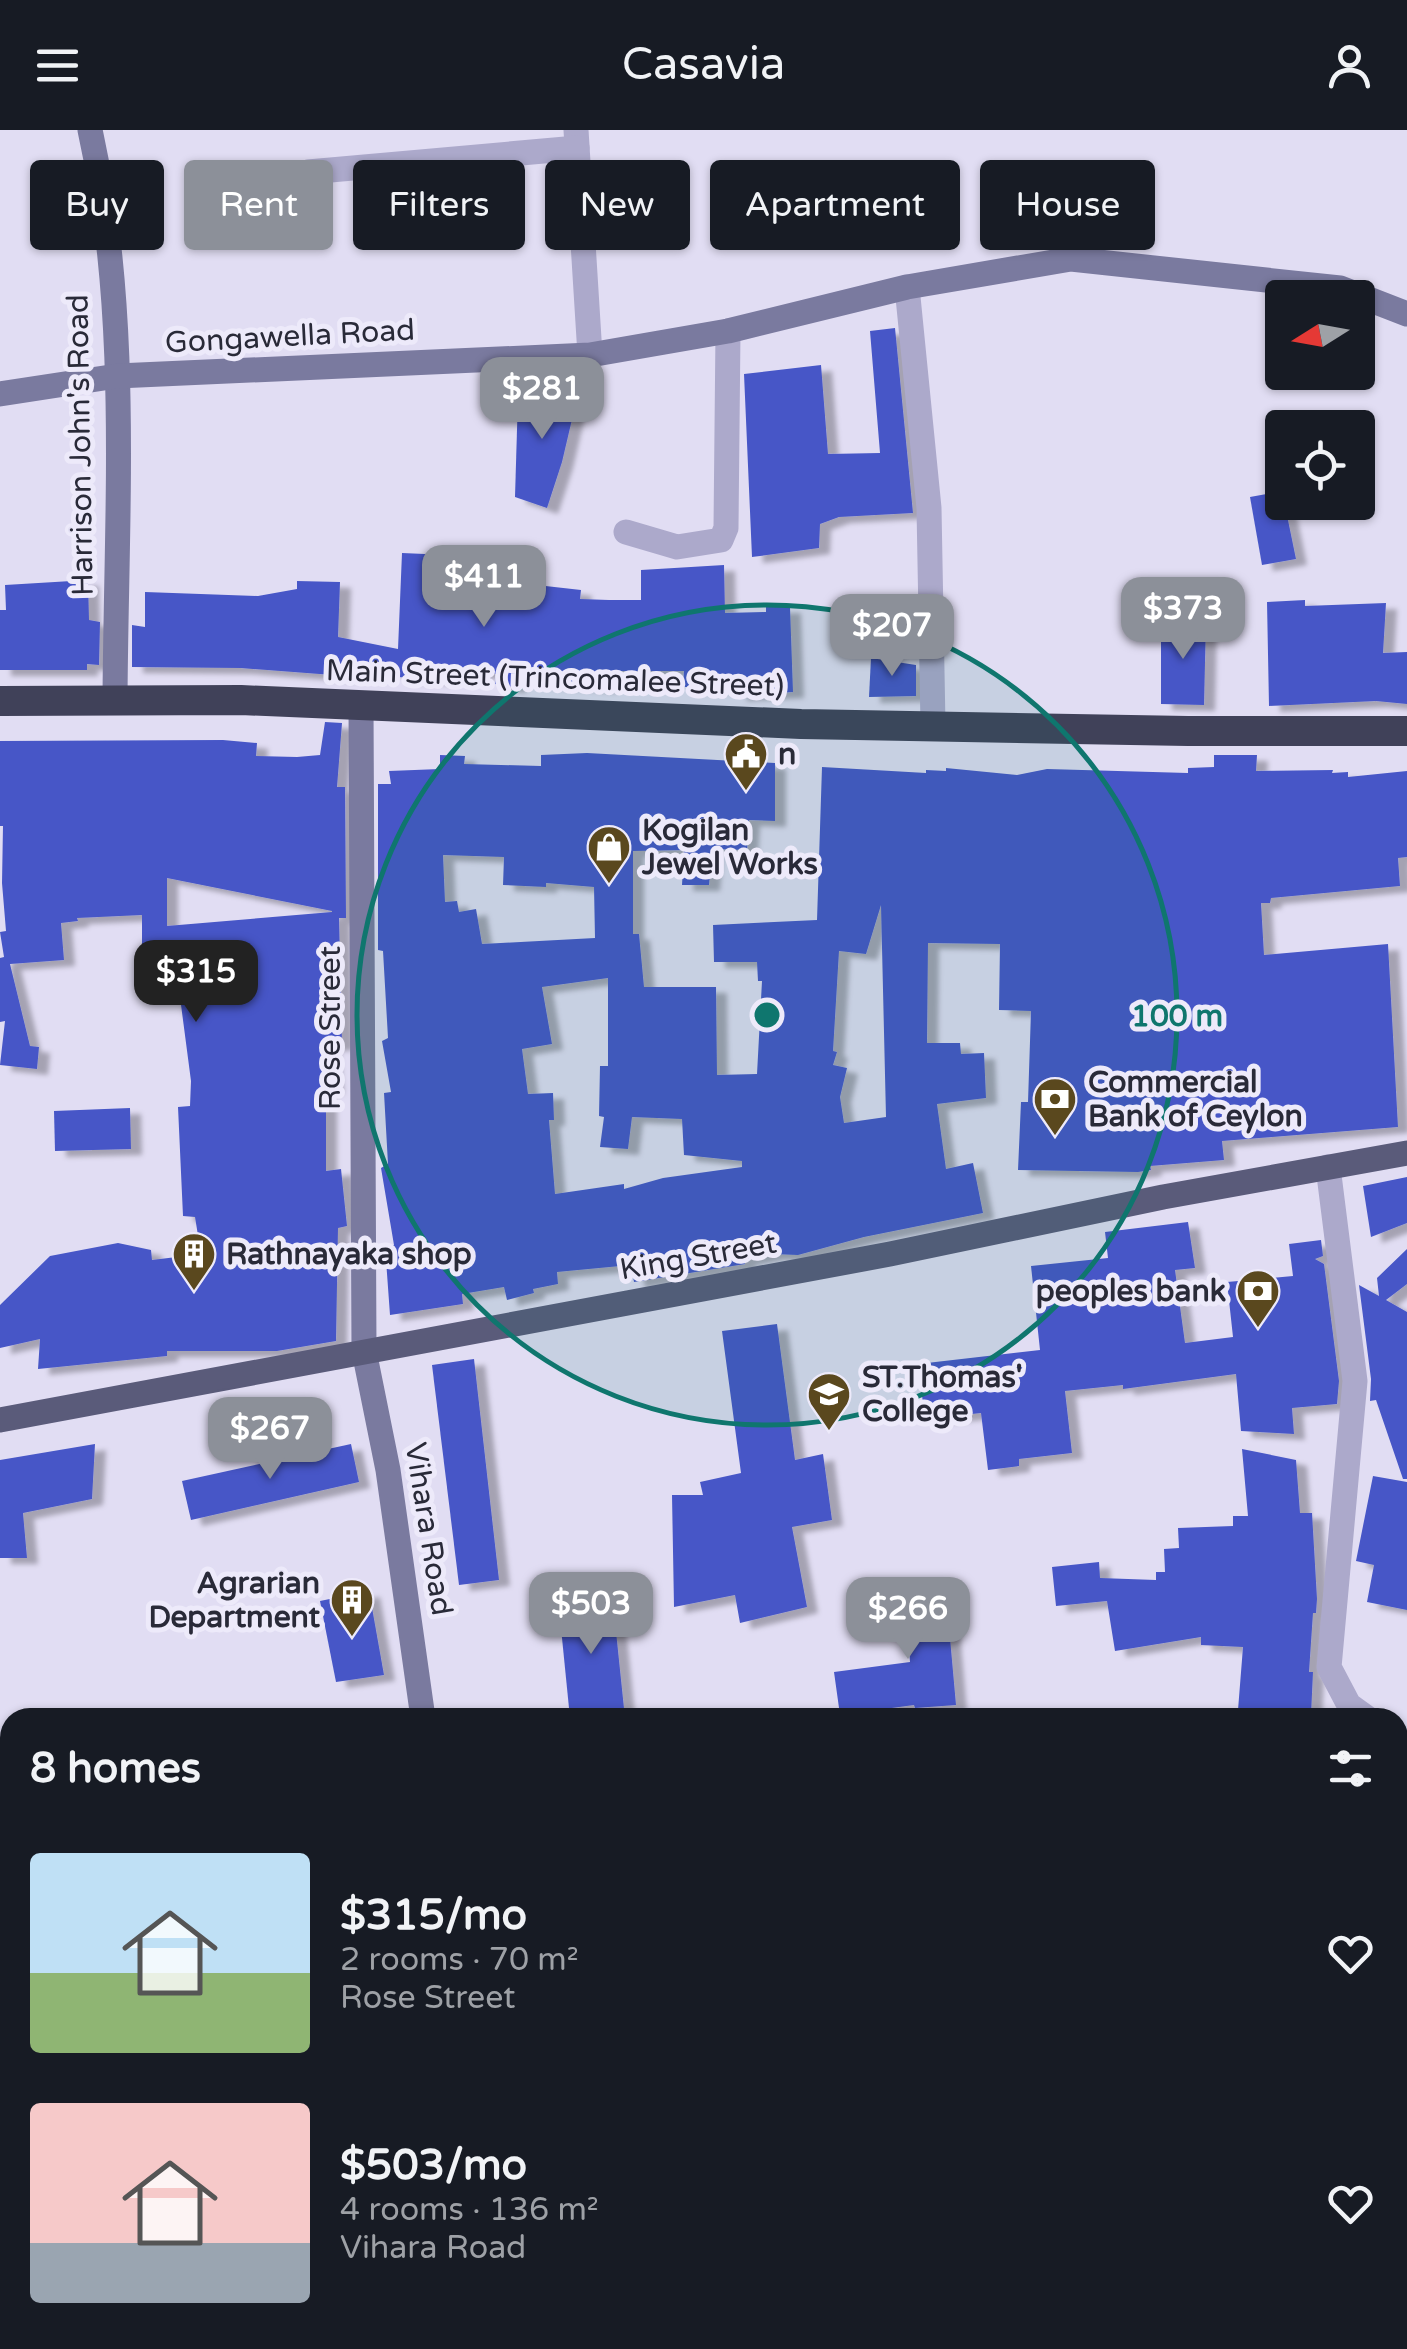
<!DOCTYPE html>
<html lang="en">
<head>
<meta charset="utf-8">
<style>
  body { margin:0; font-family:"Varela Round",sans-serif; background:#242831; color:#f1f3f6; height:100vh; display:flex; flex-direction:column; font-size:38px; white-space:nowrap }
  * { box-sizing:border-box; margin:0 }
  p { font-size:32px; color:#9ea1a6 }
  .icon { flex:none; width:55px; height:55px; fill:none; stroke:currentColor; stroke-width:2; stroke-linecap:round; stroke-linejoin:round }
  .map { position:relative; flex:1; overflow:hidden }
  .side { position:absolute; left:0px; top:1578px; width:1408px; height:642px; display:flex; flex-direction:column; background:#171b24; border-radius:30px 30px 0 0; box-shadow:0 2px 8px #0004 }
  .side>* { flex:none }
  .banner { position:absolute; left:30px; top:30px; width:1348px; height:90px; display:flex; gap:20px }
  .needle { width:65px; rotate:259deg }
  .fabs { position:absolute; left:1265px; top:150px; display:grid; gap:20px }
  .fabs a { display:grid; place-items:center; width:110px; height:110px; border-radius:10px; background:#171b24; box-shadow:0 2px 8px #0004; font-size:50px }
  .price { position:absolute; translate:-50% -85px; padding:0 22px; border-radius:20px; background:#8c9099; color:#fff; font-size:32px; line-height:65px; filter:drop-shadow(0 2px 5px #0008) }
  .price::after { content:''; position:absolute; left:50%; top:60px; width:30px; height:22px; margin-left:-15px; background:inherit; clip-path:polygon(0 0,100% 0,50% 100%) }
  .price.current { background:#222; color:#fff }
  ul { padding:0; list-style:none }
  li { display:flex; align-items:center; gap:30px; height:250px; padding:0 30px }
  li span { display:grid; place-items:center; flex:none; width:280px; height:200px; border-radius:10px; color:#555 }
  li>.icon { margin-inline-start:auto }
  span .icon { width:120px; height:120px; fill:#fffc; stroke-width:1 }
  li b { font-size:42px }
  h2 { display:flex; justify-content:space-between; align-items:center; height:120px; padding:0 30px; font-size:42px }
  .chip { padding:0 35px; border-radius:10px; background:#171b24; box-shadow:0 2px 8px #0004; font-size:35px; line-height:90px }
  .chip.current { background:#8c9099; color:#fff }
  header { display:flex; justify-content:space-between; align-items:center; height:130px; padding:0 30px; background:#171b24; font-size:45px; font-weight:600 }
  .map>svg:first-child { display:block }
  .green { fill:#c19dc2 }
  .building { fill:#4757c7; fill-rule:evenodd; filter:url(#shadow) }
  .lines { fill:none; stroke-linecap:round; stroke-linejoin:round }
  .street { stroke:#aca9cb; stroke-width:25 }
  .secondary { stroke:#7a7a9f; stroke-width:25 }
  .primary { stroke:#5a5b7a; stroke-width:25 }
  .highway { stroke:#404159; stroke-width:30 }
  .ring { fill:none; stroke:#0f766e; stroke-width:5 }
  .labels { text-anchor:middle; stroke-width:10; stroke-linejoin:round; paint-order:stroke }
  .street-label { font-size:30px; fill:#292a38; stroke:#edeafa }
  .poi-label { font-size:30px; font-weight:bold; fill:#292a38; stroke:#edeafa; text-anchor:start }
  .centre { fill:#0f766e; stroke:#edeafa; stroke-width:5 }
  .ring-label { font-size:30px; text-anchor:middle; font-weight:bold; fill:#0f766e; stroke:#edeafa; stroke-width:10; stroke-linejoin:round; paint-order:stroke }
</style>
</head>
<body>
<header><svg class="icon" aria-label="menu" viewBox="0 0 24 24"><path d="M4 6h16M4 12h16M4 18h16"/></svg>Casavia<svg class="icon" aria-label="person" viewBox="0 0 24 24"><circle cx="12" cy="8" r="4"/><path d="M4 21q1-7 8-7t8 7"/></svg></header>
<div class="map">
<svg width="1407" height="2219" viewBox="0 0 1407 2219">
  <defs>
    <filter id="shadow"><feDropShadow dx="11" dy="6" stdDeviation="2.5" flood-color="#0004"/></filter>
  </defs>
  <rect width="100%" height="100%" fill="#e1ddf3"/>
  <polygon class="green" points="697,2210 1098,2210 1095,2219 728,2219"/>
  <g class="building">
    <polygon points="895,198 913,383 839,387 820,394 819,418 752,427 744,244 821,235 828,324 880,323 870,201"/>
    <polygon points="543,258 578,264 562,332 547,378 515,367 518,266"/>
    <polygon points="1282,361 1296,429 1262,435 1250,367"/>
    <polygon points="402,423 448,425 448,429 519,433 510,452 581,460 580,469 609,470 641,470 641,440 724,435 725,483 766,482 766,477 790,477 793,562 736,565 736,557 683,557 684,541 609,541 606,557 518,549 514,557 495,554 496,544 452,541 452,545 443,544 442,549 397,547 397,541 346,536 346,546 241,538 132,537 132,495 145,497 145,462 258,466 297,459 297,451 340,452 338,507 398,519"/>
    <polygon points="88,450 89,490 100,492 99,535 87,534 87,540 0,540 0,480 6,480 5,455"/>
    <polygon points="1305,470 1305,476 1386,473 1383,523 1407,522 1407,574 1376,571 1269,576 1267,472"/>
    <polygon points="1161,490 1206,490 1204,575 1161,574"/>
    <polygon points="871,528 916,535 916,566 869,567"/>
    <path d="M325,592L342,593L337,657H345L346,788H339L342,914L329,916L333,958L326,959V1041L341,1039L347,1096L338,1098L336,1211L277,1221H167V1226L38,1239L40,1209L0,1218V1175L50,1126L118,1113L151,1120L152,1130L201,1124L195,1087L183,1086L178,977L190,976L191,951L175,829H142V785L77,788L78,791L61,793L64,830L10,834L30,916L39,917L37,939L0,935L5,891L0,892V828L4,827L0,802L6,801L2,753L3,696H0V611L223,610L257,613L256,626L297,627L320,625ZM167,748L332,781V782L167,796Z"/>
    <path d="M587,623L775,633V691L749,690L747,720L712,719L709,755H682L684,720L633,721V804H639L644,857H716L717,945L757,944L762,851H758L757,832H714L713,795L817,790L822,637L926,643V640L946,641V638L1017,645L1047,639L1188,643V638L1214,637V625H1257L1256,641L1333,640L1332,643L1348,642V647L1407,641V727L1398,728L1400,756L1271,768L1270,773H1261L1264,825L1388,814L1398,997L1222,1011L1224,1030L1150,1036L1151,1040L1138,1042L1018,1040L1021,972H1028L1031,881L999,880L1000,814L928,813L927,913H960L961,924L984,923L986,968L937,974L946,1039L973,1033L983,1083L864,1107L798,1125L773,1124L744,1130L745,1134L634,1152L631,1135L557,1142L558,1154L533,1159L534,1163L507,1170L504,1157L462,1164L463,1174L390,1185L385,1116L394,1115L381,1038L388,1034L384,963L391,962L382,911L388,908L383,821L378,820V654H391L389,641L440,639V625L465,626L464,634L541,636V625ZM443,725L504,727L503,755L546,757V753L594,757L595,808L482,814L476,779L459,782L457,771L445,772ZM881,775L886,987L844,993L840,967L847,938L833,935L837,922L833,921L839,821L866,824ZM608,848V936H600L599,986L604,987L600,1017L628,1019L632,987L682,989L684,1025L742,1031V1037L663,1048L624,1059V1054L555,1064L549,990H554L553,963L528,964L522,919L552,914L542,857Z"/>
    <polygon points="130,978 131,1019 55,1021 54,981"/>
    <polygon points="1407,1047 1407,1093 1371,1107 1363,1056"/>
    <polygon points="1188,1092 1195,1138 1175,1140 1185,1213 1233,1207 1227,1152 1293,1146 1289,1114 1321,1110 1323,1126 1315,1129 1324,1134 1339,1251 1337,1274 1292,1278 1294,1304 1241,1301 1236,1244 1123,1259 1123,1255 1065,1261 1072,1323 1019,1329 1019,1336 988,1340 981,1283 925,1289 918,1234 1040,1220 1031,1136 1108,1128 1105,1102"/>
    <polygon points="1407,1119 1407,1154 1386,1170 1407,1182 1407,1349 1403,1349 1376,1270 1370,1271 1371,1249 1359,1155 1379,1166 1377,1148"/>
    <polygon points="777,1194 795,1330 823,1324 832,1390 792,1397 807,1477 740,1493 735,1465 674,1477 672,1365 703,1365 700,1352 741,1343 722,1201"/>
    <polygon points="474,1229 499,1450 459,1455 432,1235"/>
    <polygon points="95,1314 92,1369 23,1383 27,1428 0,1428 0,1330"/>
    <polygon points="351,1314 359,1352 191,1390 182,1351"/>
    <polygon points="1242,1319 1296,1330 1300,1383 1312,1383 1317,1469 1316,1483 1313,1483 1309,1542 1313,1542 1311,1585 1238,1580 1243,1517 1201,1515 1201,1507 1115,1521 1107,1471 1056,1476 1052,1437 1099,1432 1100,1448 1156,1450 1156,1442 1165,1442 1164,1419 1179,1418 1178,1398 1233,1396 1233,1386 1248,1386"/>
    <polygon points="1373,1346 1407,1352 1407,1480 1367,1472 1374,1435 1356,1431"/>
    <polygon points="945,1452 956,1575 915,1578 914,1575 840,1585 834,1542 910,1532 904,1456"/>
    <polygon points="369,1461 384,1545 336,1552 320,1471"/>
    <polygon points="612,1463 625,1588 570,1588 558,1468"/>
  </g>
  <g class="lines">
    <g class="street">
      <polyline points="576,0 590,225"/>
      <polyline points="308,42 577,18"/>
      <polyline points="907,157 929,378 933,595"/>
      <polyline points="626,402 677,417 721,410 726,398 728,201"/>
      <polyline points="1328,1037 1355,1251 1329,1537 1349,1575 1367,1588"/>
      <polyline points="1398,1609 1407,1615"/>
      <polyline points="1398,2077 1406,2062 1407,2019"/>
      <polyline points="142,2210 198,2219"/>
      <polyline points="8,2219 114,2210"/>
      <polyline points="1124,2219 1127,2210"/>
    </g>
    <g class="secondary">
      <path d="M90,0C131,185 116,382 115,570"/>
      <polyline points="0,264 117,246 590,225 728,201 907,157 1071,129 1340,158 1407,184"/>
      <polyline points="361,575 364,1221 388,1340 423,1588"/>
      <polyline points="465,2210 466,2219"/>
    </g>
    <polyline class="primary" points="0,1290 890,1124 1163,1067 1407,1023"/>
    <polyline class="highway" points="0,571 241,570 801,594 1188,601 1407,601"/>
  </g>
  <circle cx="767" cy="885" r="410" fill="#0f766e" fill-opacity=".12"/>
  <circle class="ring" cx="767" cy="885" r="410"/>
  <defs>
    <g id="civic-pin" transform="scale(2.25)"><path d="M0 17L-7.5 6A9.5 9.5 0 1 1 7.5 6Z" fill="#5a481e" stroke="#edeafa"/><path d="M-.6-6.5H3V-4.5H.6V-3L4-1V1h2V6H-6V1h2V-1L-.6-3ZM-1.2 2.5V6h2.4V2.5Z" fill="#fff"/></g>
    <g id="shop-pin" transform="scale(2.25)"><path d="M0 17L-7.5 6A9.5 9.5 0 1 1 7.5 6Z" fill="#5a481e" stroke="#edeafa"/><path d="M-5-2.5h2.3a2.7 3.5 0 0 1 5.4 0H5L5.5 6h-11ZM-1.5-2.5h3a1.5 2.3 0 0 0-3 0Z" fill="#fff"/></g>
    <g id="bank-pin" transform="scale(2.25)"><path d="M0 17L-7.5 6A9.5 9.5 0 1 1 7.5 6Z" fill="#5a481e" stroke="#edeafa"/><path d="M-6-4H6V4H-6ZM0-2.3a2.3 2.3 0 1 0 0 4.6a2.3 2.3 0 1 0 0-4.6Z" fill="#fff"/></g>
    <g id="building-pin" transform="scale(2.25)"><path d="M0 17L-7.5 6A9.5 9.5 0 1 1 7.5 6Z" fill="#5a481e" stroke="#edeafa"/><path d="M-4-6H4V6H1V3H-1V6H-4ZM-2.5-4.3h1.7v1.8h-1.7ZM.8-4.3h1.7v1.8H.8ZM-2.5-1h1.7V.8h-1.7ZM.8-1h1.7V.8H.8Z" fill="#fff"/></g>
    <g id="school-pin" transform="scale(2.25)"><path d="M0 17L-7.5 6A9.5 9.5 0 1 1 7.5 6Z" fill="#5a481e" stroke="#edeafa"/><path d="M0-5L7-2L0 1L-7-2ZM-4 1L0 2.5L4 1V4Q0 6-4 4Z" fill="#fff"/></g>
  </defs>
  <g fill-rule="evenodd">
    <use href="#civic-pin" x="746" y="624"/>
    <use href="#shop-pin" x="609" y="717"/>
    <use href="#bank-pin" x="1055" y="969"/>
    <use href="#building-pin" x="194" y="1124"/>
    <use href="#bank-pin" x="1258" y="1161"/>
    <use href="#school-pin" x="829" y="1264"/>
    <use href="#building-pin" x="352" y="1470"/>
  </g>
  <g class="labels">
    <g class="street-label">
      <text transform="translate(290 206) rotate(-3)" y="10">Gongawella Road</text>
      <text transform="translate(80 315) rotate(-91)" y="10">Harrison John's Road</text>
      <text transform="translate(555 548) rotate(2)" y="10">Main Street (Trincomalee Street)</text>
      <text transform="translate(330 898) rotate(-90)" y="10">Rose Street</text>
      <text transform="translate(698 1126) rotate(-10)" y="10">King Street</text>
      <text transform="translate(429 1399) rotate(81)" y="10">Vihara Road</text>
    </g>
    <g class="poi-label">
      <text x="778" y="634">n</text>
      <text x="642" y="710">Kogilan<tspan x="642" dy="34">Jewel Works</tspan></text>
      <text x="1088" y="962">Commercial<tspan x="1088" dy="34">Bank of Ceylon</tspan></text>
      <text x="226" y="1134">Rathnayaka shop</text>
      <text x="1226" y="1171" text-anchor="end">peoples bank</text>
      <text x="862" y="1257">ST.Thomas'<tspan x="862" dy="34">College</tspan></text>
      <text x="320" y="1463" text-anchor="end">Agrarian<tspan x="320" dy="34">Department</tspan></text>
    </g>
  </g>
  <circle cx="767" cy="885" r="15" class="centre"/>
  <g class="ring-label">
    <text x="1177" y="896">100 m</text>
  </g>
</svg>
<div class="fabs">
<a><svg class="needle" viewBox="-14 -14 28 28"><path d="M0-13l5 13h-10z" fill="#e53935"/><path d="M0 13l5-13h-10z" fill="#9ea1a6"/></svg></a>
<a><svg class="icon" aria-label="locate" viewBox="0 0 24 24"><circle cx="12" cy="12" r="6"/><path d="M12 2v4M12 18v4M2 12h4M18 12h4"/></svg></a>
</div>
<b class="price" style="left:542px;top:312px">$281</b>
<b class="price" style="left:484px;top:500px">$411</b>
<b class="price" style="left:1183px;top:532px">$373</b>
<b class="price" style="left:892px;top:549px">$207</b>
<b class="price current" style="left:196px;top:895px">$315</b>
<b class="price" style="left:270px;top:1352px">$267</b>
<b class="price" style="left:591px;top:1527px">$503</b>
<b class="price" style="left:908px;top:1532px">$266</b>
<div class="banner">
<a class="chip">Buy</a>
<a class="chip current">Rent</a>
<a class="chip">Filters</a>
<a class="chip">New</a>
<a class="chip">Apartment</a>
<a class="chip">House</a>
</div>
<section class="side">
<h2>8 homes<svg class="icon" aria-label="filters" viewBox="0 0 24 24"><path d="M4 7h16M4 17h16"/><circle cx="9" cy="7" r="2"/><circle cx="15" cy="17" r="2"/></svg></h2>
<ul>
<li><span style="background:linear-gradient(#bfe0f5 60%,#8fb573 0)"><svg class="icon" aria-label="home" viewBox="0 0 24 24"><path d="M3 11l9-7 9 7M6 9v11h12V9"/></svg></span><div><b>$315/mo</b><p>2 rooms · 70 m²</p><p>Rose Street</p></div><svg class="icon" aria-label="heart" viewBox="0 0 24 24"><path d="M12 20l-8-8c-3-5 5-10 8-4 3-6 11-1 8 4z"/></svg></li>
<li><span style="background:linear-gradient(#f6c9c9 70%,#9aa5b1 0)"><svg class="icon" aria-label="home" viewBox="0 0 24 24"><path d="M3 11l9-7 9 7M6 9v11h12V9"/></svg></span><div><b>$503/mo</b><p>4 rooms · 136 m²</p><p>Vihara Road</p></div><svg class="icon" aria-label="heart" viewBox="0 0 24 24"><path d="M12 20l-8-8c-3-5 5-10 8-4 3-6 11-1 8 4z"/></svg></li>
</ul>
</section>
</div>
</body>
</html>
